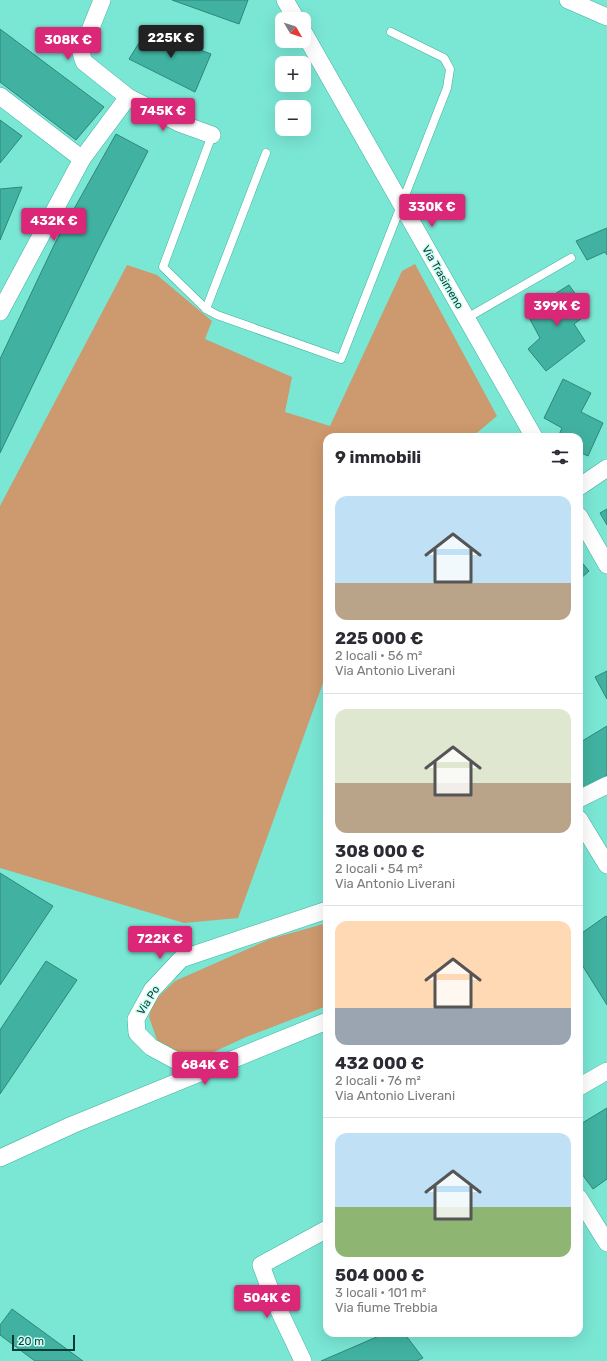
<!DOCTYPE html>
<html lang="it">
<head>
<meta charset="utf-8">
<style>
  body { margin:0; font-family:Rubik,sans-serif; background:#f2f2f3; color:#2b2b33; height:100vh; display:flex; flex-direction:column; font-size:15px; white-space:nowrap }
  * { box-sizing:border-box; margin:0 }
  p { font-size:13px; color:#7c7c81 }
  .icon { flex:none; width:22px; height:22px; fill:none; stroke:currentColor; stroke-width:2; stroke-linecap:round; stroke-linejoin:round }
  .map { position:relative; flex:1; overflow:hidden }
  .sheet { position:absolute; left:323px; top:433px; width:260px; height:904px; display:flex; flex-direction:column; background:#fff; border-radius:12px; box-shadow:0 4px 16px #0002 }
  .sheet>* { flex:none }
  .needle { width:26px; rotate:129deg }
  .fabs { position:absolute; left:275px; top:12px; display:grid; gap:8px }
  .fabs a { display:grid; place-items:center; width:36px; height:36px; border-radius:8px; background:#fff; box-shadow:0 4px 16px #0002; font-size:20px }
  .scale { position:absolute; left:12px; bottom:10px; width:63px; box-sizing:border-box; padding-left:4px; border:2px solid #083b34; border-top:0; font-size:11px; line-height:14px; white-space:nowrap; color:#083b34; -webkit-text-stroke:3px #cbfdf2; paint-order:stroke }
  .price { position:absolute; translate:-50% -34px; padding:0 9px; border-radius:4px; background:#db2777; color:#fff; font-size:13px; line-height:26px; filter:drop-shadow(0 1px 2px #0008) }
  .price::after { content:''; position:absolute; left:50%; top:24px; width:12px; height:9px; margin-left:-6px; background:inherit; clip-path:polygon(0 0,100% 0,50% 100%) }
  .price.current { background:#222; color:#fff }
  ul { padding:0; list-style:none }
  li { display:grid; align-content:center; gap:8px; height:212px; padding:0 12px }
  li+li { border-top:1px solid #e1e1e2 }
  li span { display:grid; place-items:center; height:124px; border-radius:12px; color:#555 }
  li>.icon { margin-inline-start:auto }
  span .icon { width:72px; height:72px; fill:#fffc; stroke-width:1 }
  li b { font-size:17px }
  h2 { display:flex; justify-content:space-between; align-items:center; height:48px; padding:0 12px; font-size:17px }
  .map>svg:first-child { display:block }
  .green { fill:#cd996e }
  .building { fill:#41b2a1; stroke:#318679 }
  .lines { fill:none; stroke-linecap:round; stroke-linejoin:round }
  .service-casing { stroke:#40b19f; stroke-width:9 }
  .minor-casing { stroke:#40b19f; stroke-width:18 }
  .service { stroke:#fff; stroke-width:8 }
  .minor { stroke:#fff; stroke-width:17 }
  .labels { text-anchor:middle; stroke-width:3; stroke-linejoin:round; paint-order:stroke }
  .street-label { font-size:11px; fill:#083b34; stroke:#cbfdf2 }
</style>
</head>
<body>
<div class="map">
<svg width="607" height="1361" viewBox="0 0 607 1361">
  <rect width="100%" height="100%" fill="#7ae6d4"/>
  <g class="green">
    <polygon points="415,264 497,416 472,437 327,437 327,672 238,918 184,923 0,868 0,506 127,265 157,275 212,321 205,339 292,377 285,412 330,426 402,271"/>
    <polygon points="327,923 327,1006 246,1037 203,1057 175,1056 157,1040 149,1017 153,1002 175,981 270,939"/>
  </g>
  <g class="building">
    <polygon points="172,0 248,0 239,24"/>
    <polygon points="0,29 104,107 76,140 0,82"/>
    <polygon points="147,30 211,54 195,92 129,59"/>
    <polygon points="0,120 22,136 0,163"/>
    <polygon points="116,134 148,151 97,252 0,453 0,359 56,241"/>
    <polygon points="22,187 0,240 0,189"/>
    <polygon points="607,228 607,255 605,252 587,260 576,241"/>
    <polygon points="569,285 589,313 574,324 585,341 546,371 528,349 540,338 526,312"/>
    <polygon points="563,379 591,393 581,412 603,423 588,456 579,452 579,437 558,437 562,428 544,418"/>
    <polygon points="607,509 607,525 600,513"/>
    <polygon points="579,559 589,571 579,580"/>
    <polygon points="607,671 607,699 595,677"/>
    <polygon points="607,726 607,775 579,791 579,743"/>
    <polygon points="0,873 53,906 0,985"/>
    <polygon points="606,916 607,917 607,1005 579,960 579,935"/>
    <polygon points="46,961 77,980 0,1094 0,1030"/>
    <polygon points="607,1108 607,1179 593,1189 579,1170 579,1125"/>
    <polygon points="12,1309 83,1361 35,1361 0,1335 0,1325"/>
    <polygon points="377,1333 404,1333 423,1358 417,1361 321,1361 379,1336"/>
  </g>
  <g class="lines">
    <g class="service-casing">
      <g id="service">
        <polyline points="212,135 163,267 206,309 217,315 341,359 447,88 450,69 444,58 391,32"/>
        <polyline points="206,309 266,153"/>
        <polyline points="467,318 571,258"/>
      </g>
    </g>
    <g class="minor-casing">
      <g id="minor">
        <polyline points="102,0 81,53 84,62 128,97 179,123 212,135"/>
        <polyline points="285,0 296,19"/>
        <polyline points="568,0 607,17"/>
        <polyline points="304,33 534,437"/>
        <polyline points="0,96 82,159"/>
        <polyline points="0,312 82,159 128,97"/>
        <polyline points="579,487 607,468"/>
        <polyline points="579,516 607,565"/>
        <polyline points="579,799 607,785"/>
        <polyline points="579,819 607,865"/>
        <polyline points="199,1073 151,1047 137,1033 136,1019 152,990 181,959 327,910"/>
        <polyline points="579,1087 607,1071"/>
        <polyline points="0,1158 72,1125 327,1021"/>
        <polyline points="579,1198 607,1243"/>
        <polyline points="303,1361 274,1300 261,1265 327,1229"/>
      </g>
    </g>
    <use href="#service" class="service"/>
    <use href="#minor" class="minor"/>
  </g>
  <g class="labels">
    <g class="street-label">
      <text transform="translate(443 277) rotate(60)" y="4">Via Trasimeno</text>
      <text transform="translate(148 1000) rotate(-57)" y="4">Via Po</text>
    </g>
  </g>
</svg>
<div class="fabs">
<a><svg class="needle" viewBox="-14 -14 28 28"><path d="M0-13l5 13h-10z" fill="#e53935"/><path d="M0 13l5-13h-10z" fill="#7c7c81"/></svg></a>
<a>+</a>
<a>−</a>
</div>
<div class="scale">20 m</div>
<b class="price current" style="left:171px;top:59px">225K €</b>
<b class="price" style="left:68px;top:61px">308K €</b>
<b class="price" style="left:163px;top:132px">745K €</b>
<b class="price" style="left:432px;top:228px">330K €</b>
<b class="price" style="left:54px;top:242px">432K €</b>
<b class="price" style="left:557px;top:327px">399K €</b>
<b class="price" style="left:160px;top:960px">722K €</b>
<b class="price" style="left:205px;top:1086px">684K €</b>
<b class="price" style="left:267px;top:1319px">504K €</b>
<section class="sheet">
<h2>9 immobili<svg class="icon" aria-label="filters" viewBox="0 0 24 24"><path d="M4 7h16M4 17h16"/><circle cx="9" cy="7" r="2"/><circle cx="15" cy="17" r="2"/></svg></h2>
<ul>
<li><span style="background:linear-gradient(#bfe0f5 70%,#b9a48a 0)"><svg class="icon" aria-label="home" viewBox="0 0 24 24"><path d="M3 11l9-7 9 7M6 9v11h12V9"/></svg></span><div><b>225 000 €</b><p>2 locali · 56 m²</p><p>Via Antonio Liverani</p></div></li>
<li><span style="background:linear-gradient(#dfe7d0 60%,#b9a48a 0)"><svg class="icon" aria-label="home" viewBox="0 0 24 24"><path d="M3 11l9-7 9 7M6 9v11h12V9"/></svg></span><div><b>308 000 €</b><p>2 locali · 54 m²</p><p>Via Antonio Liverani</p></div></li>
<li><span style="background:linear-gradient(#ffd9b3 70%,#9aa5b1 0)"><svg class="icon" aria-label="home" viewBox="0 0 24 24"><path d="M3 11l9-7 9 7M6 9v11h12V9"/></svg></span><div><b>432 000 €</b><p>2 locali · 76 m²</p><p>Via Antonio Liverani</p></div></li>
<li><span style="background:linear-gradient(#bfe0f5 60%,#8fb573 0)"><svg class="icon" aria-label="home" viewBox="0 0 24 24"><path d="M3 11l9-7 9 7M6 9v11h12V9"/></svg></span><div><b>504 000 €</b><p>3 locali · 101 m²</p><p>Via fiume Trebbia</p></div></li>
</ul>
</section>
</div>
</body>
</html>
